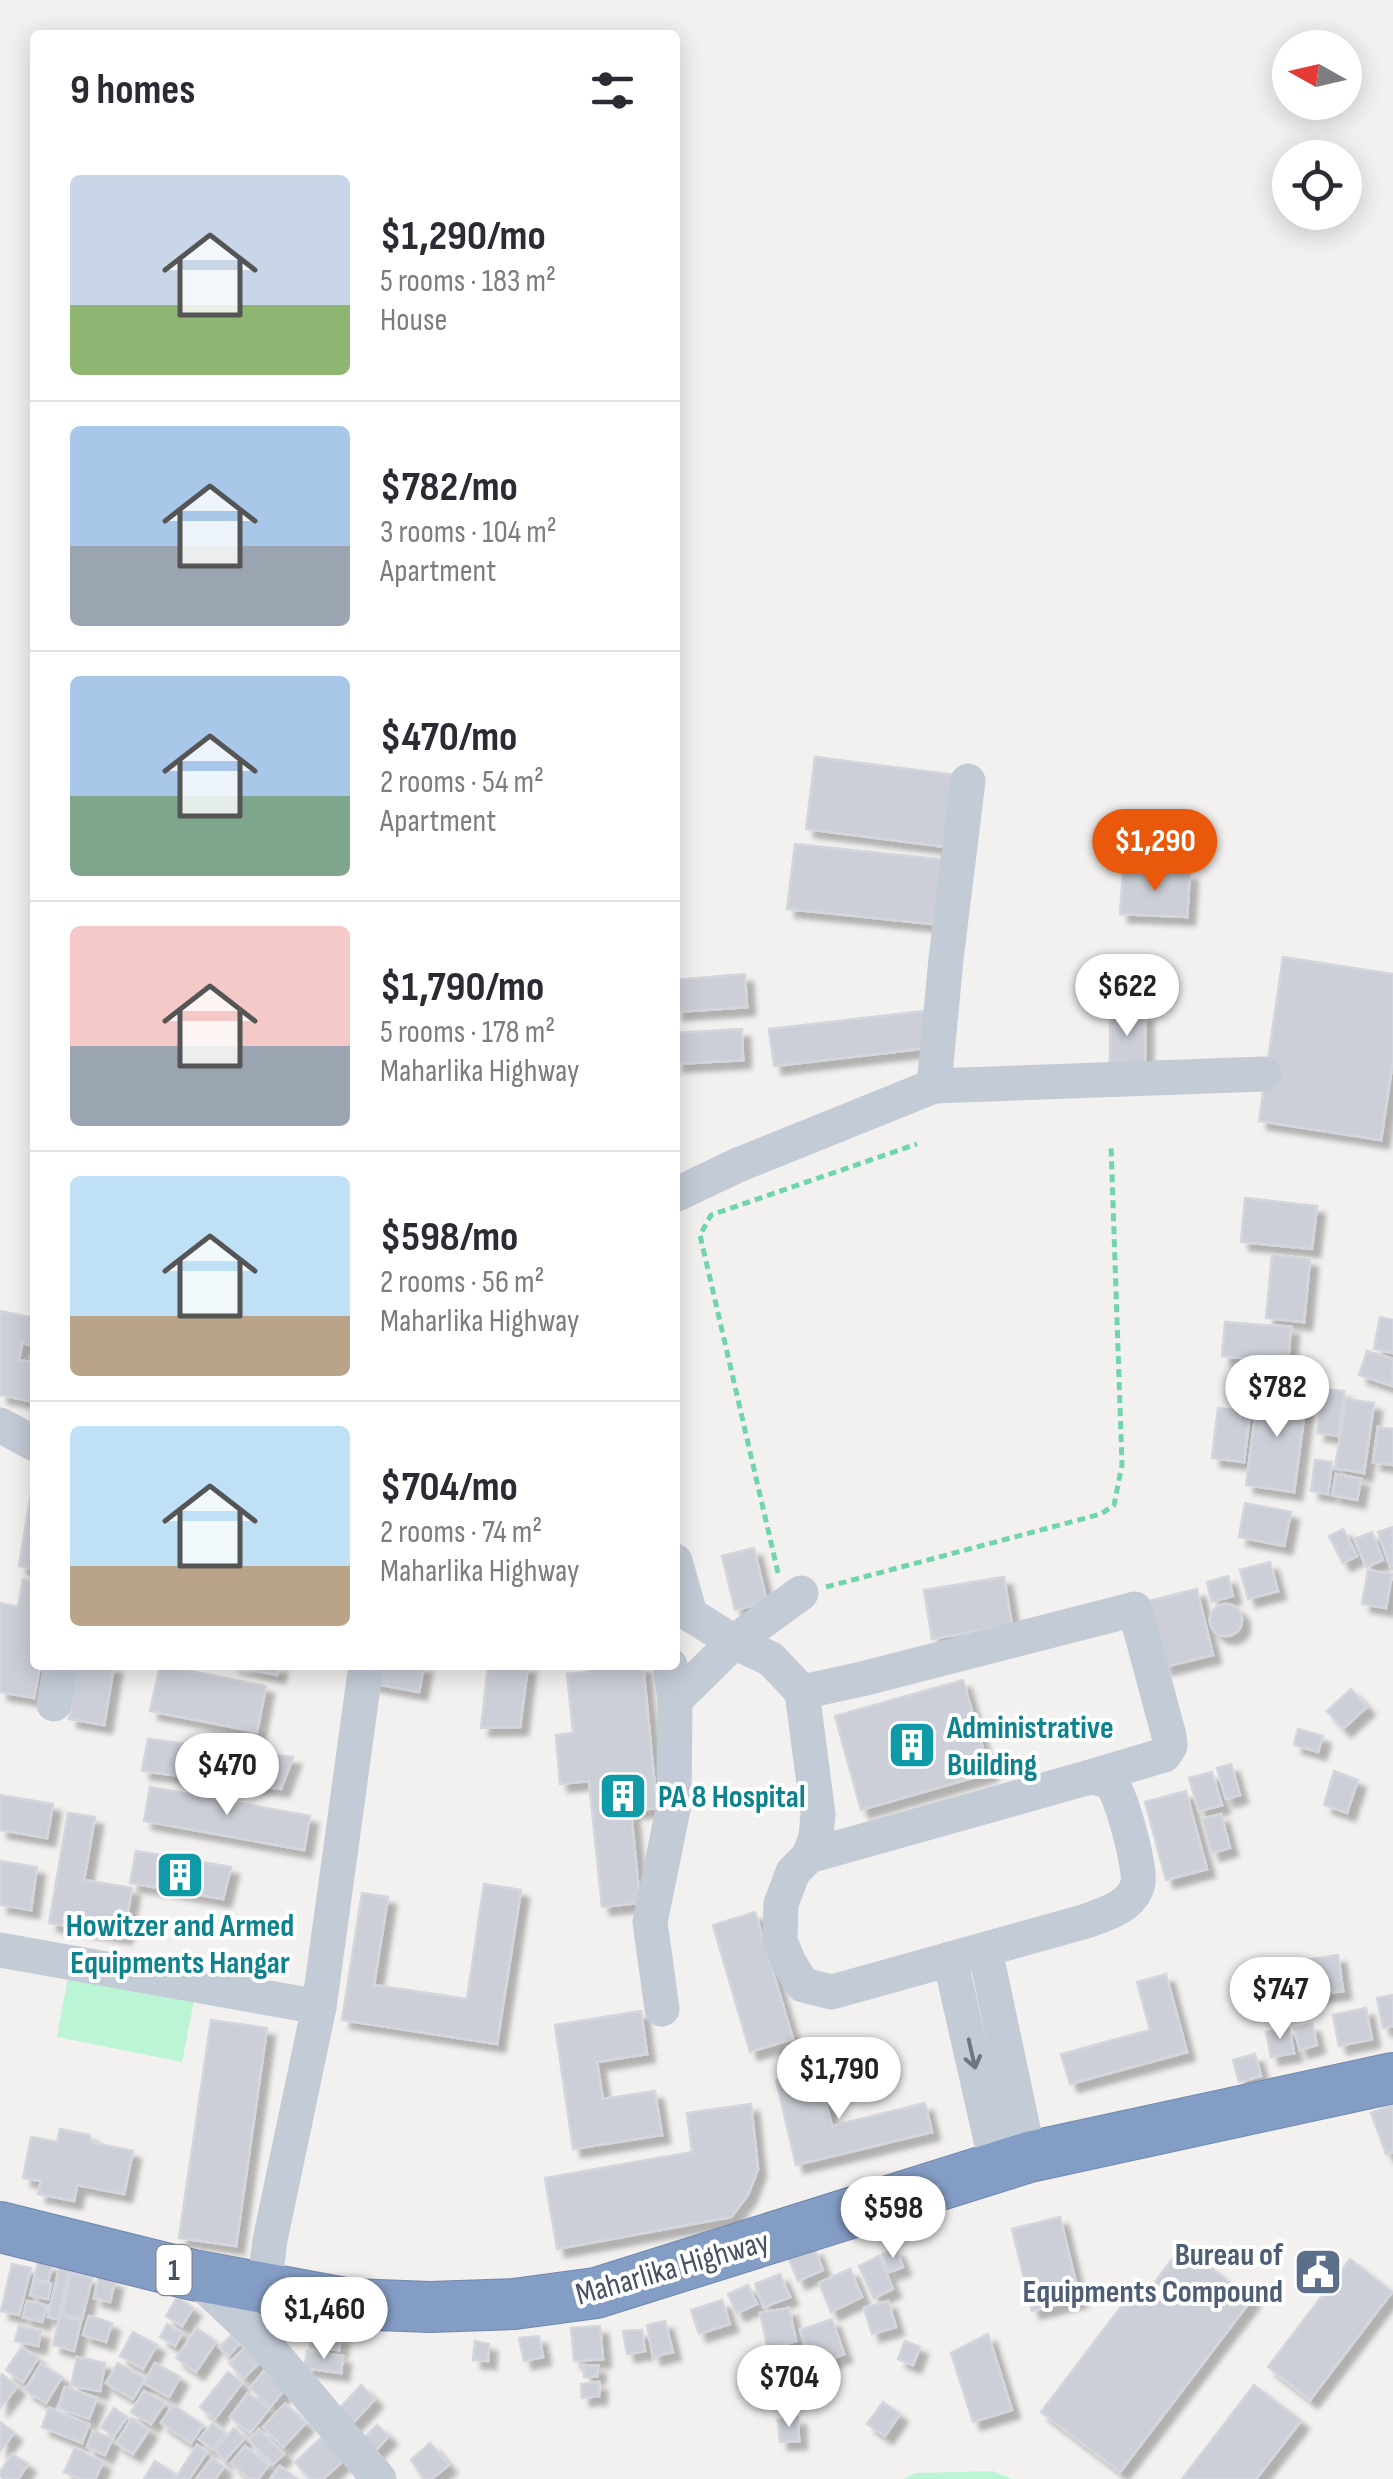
<!DOCTYPE html>
<html lang="en">
<head>
<meta charset="utf-8">
<style>
  body { margin:0; font-family:"Sofia Sans Condensed",sans-serif; background:#f2f2f3; color:#2b2b33; height:100vh; display:flex; flex-direction:column; font-size:38px; white-space:nowrap }
  * { box-sizing:border-box; margin:0 }
  p { font-size:32px; color:#7c7c81 }
  .icon { flex:none; width:55px; height:55px; fill:none; stroke:currentColor; stroke-width:2; stroke-linecap:round; stroke-linejoin:round }
  .map { position:relative; flex:1; overflow:hidden }
  .details { position:absolute; left:30px; top:30px; width:650px; height:1640px; display:flex; flex-direction:column; background:#fff; border-radius:10px; box-shadow:0 5px 25px #0003 }
  .details>* { flex:none }
  .needle { width:65px; rotate:278deg }
  .tools { position:absolute; left:1272px; top:30px; display:grid; gap:20px }
  .tools a { display:grid; place-items:center; width:90px; height:90px; border-radius:50%; background:#fff; box-shadow:0 5px 25px #0003; font-size:50px }
  .price { position:absolute; translate:-50% -85px; padding:0 22px; border-radius:35px; background:#fff; color:#222; font-size:32px; line-height:65px; filter:drop-shadow(0 2px 5px #0008) }
  .price::after { content:''; position:absolute; left:50%; top:60px; width:30px; height:22px; margin-left:-15px; background:inherit; clip-path:polygon(0 0,100% 0,50% 100%) }
  .price.on { background:#ea580c; color:#fff }
  ul { padding:0; list-style:none }
  li { display:flex; align-items:center; gap:30px; height:250px; padding:0 40px }
  li+li { border-top:2px solid #e1e1e2 }
  li span { display:grid; place-items:center; flex:none; width:280px; height:200px; border-radius:10px; color:#555 }
  li>.icon { margin-inline-start:auto }
  span .icon { width:120px; height:120px; fill:#fffc; stroke-width:1 }
  li b { font-size:42px }
  h2 { display:flex; justify-content:space-between; align-items:center; height:120px; padding:0 40px; font-size:42px }
  .map>svg:first-child { display:block }
  .green { fill:#bcf4d6 }
  .building { fill:#cccfd7; stroke:#d4d6dd; stroke-width:2.5; filter:url(#shadow) }
  .lines { fill:none; stroke-linecap:round; stroke-linejoin:round }
  .highway-casing { stroke:#6f88b0; stroke-width:52 }
  .path { stroke:#70d5ac; stroke-width:5; stroke-dasharray:8 5; stroke-linecap:butt }
  .minor { stroke:#c3cbd7; stroke-width:35 }
  .highway { stroke:#849dc4; stroke-width:50 }
  .oneway { stroke:#6c7684 }
  .labels { text-anchor:middle; stroke-width:8; stroke-linejoin:round; paint-order:stroke }
  .shield { fill:#fff; stroke:#7e8690; stroke-width:2.5 }
  .shield-label { font-size:30px; font-weight:bold; fill:#465260 }
  .culture-label { font-size:32px; font-weight:bold; fill:#0d838f; stroke:#fff; text-anchor:start }
  .service-label { font-size:32px; font-weight:bold; fill:#4e5e75; stroke:#fff; text-anchor:end }
  .street-label { font-size:32px; fill:#465260; stroke:#fff }
</style>
</head>
<body>
<div class="map">
<svg width="1393" height="2479" viewBox="0 0 1393 2479">
  <defs>
    <filter id="shadow"><feDropShadow dx="8" dy="8" stdDeviation="2.5" flood-color="#0004"/></filter>
  </defs>
  <rect width="100%" height="100%" fill="#f3f1f0"/>
  <g class="green">
    <polygon points="71,1961 197,1986 182,2062 57,2037"/>
    <polygon points="993,2471 1012,2479 904,2479 915,2473"/>
  </g>
  <g class="building">
    <polygon points="815,757 956,775 947,847 806,829"/>
    <polygon points="795,844 948,860 941,925 787,909"/>
    <polygon points="1123,870 1190,873 1187,917 1120,914"/>
    <polygon points="1283,957 1393,974 1393,1060 1381,1140 1259,1121"/>
    <polygon points="745,974 747,1007 675,1012 675,980"/>
    <polygon points="925,1011 929,1048 774,1066 769,1029"/>
    <polygon points="1110,1013 1145,1013 1145,1065 1110,1066"/>
    <polygon points="742,1029 743,1060 675,1064 675,1033"/>
    <polygon points="1245,1198 1317,1206 1312,1249 1241,1242"/>
    <polygon points="1272,1255 1310,1259 1304,1322 1266,1318"/>
    <polygon points="0,1311 35,1318 35,1346 22,1343 19,1360 35,1363 35,1402 0,1395"/>
    <polygon points="1380,1317 1393,1320 1393,1353 1374,1349"/>
    <polygon points="1225,1322 1291,1327 1288,1362 1222,1356"/>
    <polygon points="1367,1351 1393,1359 1392,1386 1359,1375"/>
    <polygon points="1259,1388 1307,1394 1294,1492 1246,1485"/>
    <polygon points="1323,1389 1344,1391 1339,1436 1317,1433"/>
    <polygon points="1346,1399 1374,1403 1364,1473 1335,1468"/>
    <polygon points="1218,1408 1250,1412 1244,1462 1212,1458"/>
    <polygon points="1378,1427 1393,1429 1393,1465 1373,1462"/>
    <polygon points="1315,1460 1332,1462 1328,1494 1311,1491"/>
    <polygon points="35,1469 35,1569 19,1566"/>
    <polygon points="1336,1474 1361,1479 1357,1500 1332,1495"/>
    <polygon points="1245,1503 1291,1512 1284,1546 1239,1537"/>
    <polygon points="1393,1527 1393,1565 1390,1566 1378,1532"/>
    <polygon points="1343,1529 1357,1556 1343,1563 1329,1536"/>
    <polygon points="1372,1532 1383,1560 1366,1567 1355,1539"/>
    <polygon points="754,1548 767,1602 735,1610 722,1556"/>
    <polygon points="1270,1562 1278,1591 1248,1599 1240,1570"/>
    <polygon points="1368,1570 1392,1574 1386,1608 1362,1604"/>
    <polygon points="1228,1576 1233,1596 1212,1602 1207,1582"/>
    <polygon points="1004,1577 1012,1625 932,1639 924,1590"/>
    <polygon points="23,1579 35,1581 35,1665 40,1665 34,1698 0,1692 0,1603 18,1607"/>
    <polygon points="1197,1589 1213,1655 1164,1667 1149,1601"/>
    <circle cx="1226" cy="1620" r="16"/>
    <polygon points="78,1665 114,1665 104,1725 69,1719"/>
    <polygon points="160,1665 266,1686 257,1732 150,1711"/>
    <polygon points="230,1665 279,1665 277,1675"/>
    <polygon points="373,1665 424,1665 419,1692 370,1683"/>
    <polygon points="488,1665 528,1665 520,1727 481,1728"/>
    <polygon points="589,1665 643,1665 657,1808 631,1811 640,1903 602,1907 589,1781 560,1784 556,1735 573,1733 567,1674 589,1672"/>
    <polygon points="963,1680 990,1773 861,1810 835,1716"/>
    <polygon points="1351,1689 1367,1707 1343,1729 1327,1711"/>
    <polygon points="1298,1729 1323,1736 1318,1752 1294,1745"/>
    <polygon points="148,1739 293,1757 281,1789 142,1771"/>
    <polygon points="1231,1764 1240,1795 1226,1799 1217,1768"/>
    <polygon points="1334,1771 1358,1780 1347,1813 1324,1805"/>
    <polygon points="1212,1772 1222,1805 1199,1811 1189,1778"/>
    <polygon points="150,1787 310,1816 304,1850 144,1821"/>
    <polygon points="1186,1791 1207,1869 1166,1880 1145,1802"/>
    <polygon points="0,1795 53,1804 47,1838 0,1830"/>
    <polygon points="68,1813 95,1817 84,1880 132,1888 124,1936 49,1923"/>
    <polygon points="1221,1814 1230,1848 1212,1853 1202,1819"/>
    <polygon points="136,1851 231,1867 223,1899 130,1883"/>
    <polygon points="0,1861 37,1867 31,1910 0,1905"/>
    <polygon points="484,1884 521,1890 497,2044 342,2020 362,1893 388,1897 374,1985 467,1999"/>
    <polygon points="755,1912 793,2039 750,2052 713,1925"/>
    <polygon points="1338,1955 1343,1991 1265,2003 1260,1967"/>
    <polygon points="1166,1974 1187,2052 1070,2084 1061,2054 1150,2030 1137,1982"/>
    <polygon points="1393,1995 1393,2026 1383,2028 1377,1998"/>
    <polygon points="1366,2008 1372,2039 1339,2046 1333,2015"/>
    <polygon points="641,2011 647,2054 597,2062 603,2099 655,2091 662,2135 573,2149 555,2025"/>
    <polygon points="211,2020 267,2028 236,2246 179,2238"/>
    <polygon points="1312,2024 1317,2045 1300,2050 1294,2028"/>
    <polygon points="1289,2028 1294,2053 1271,2057 1266,2032"/>
    <polygon points="1255,2054 1261,2076 1239,2082 1233,2060"/>
    <polygon points="818,2070 832,2126 925,2103 932,2132 796,2165 776,2080"/>
    <polygon points="751,2104 758,2169 748,2195 731,2217 557,2249 545,2178 692,2152 687,2113"/>
    <polygon points="1393,2105 1393,2152 1386,2154 1371,2113"/>
    <polygon points="60,2129 90,2135 90,2142 133,2151 124,2194 77,2185 74,2201 38,2194 41,2181 23,2178 31,2137 57,2142"/>
    <polygon points="1060,2217 1080,2299 1032,2311 1012,2229"/>
    <polygon points="1182,2246 1252,2299 1120,2472 1041,2412 1130,2295 1139,2303"/>
    <polygon points="814,2248 823,2270 798,2281 789,2259"/>
    <polygon points="896,2249 903,2267 889,2272 882,2255"/>
    <polygon points="879,2256 893,2289 874,2298 859,2266"/>
    <polygon points="1350,2259 1392,2292 1310,2400 1268,2367"/>
    <polygon points="38,2262 52,2265 48,2282 34,2279"/>
    <polygon points="12,2264 31,2268 19,2315 1,2311"/>
    <polygon points="60,2265 70,2267 58,2319 48,2317"/>
    <polygon points="850,2269 862,2297 831,2312 819,2283"/>
    <polygon points="71,2273 92,2278 82,2319 62,2315"/>
    <polygon points="780,2274 790,2297 764,2307 755,2284"/>
    <polygon points="99,2277 115,2281 110,2302 94,2298"/>
    <polygon points="34,2280 51,2284 48,2299 30,2295"/>
    <polygon points="748,2285 757,2304 737,2313 728,2294"/>
    <polygon points="177,2297 193,2308 182,2326 166,2316"/>
    <polygon points="722,2300 730,2324 699,2334 691,2310"/>
    <polygon points="27,2301 47,2306 42,2322 23,2317"/>
    <polygon points="888,2301 896,2327 872,2334 864,2308"/>
    <polygon points="789,2308 796,2341 768,2349 760,2313"/>
    <polygon points="60,2316 81,2321 74,2351 53,2345"/>
    <polygon points="89,2316 112,2323 106,2342 83,2335"/>
    <polygon points="832,2319 844,2354 813,2366 800,2330"/>
    <polygon points="665,2321 673,2352 653,2357 647,2325"/>
    <polygon points="167,2324 182,2333 175,2346 160,2337"/>
    <polygon points="19,2326 41,2331 38,2346 15,2341"/>
    <polygon points="600,2326 603,2359 574,2361 571,2328"/>
    <polygon points="197,2328 216,2342 196,2372 176,2358"/>
    <polygon points="642,2330 645,2351 627,2354 623,2331"/>
    <polygon points="133,2332 157,2345 143,2369 120,2356"/>
    <polygon points="312,2333 341,2336 339,2350 310,2348"/>
    <polygon points="988,2334 1012,2410 973,2422 951,2353"/>
    <polygon points="231,2336 239,2344 228,2356 219,2347"/>
    <polygon points="539,2336 543,2357 524,2361 519,2338"/>
    <polygon points="475,2341 489,2344 488,2361 473,2360"/>
    <polygon points="905,2341 920,2347 913,2365 898,2359"/>
    <polygon points="247,2346 262,2360 244,2378 229,2363"/>
    <polygon points="22,2347 38,2358 23,2382 6,2370"/>
    <polygon points="307,2351 343,2356 341,2373 304,2368"/>
    <polygon points="77,2357 105,2363 100,2391 71,2386"/>
    <polygon points="779,2357 793,2358 798,2395 783,2397"/>
    <polygon points="118,2363 145,2379 133,2399 106,2383"/>
    <polygon points="155,2363 180,2377 169,2397 144,2383"/>
    <polygon points="41,2364 62,2377 46,2403 25,2390"/>
    <polygon points="583,2365 598,2366 597,2376 584,2377"/>
    <polygon points="264,2371 285,2389 271,2406 250,2388"/>
    <polygon points="228,2372 242,2383 215,2419 200,2407"/>
    <polygon points="2,2374 17,2387 0,2408 0,2377"/>
    <polygon points="599,2382 599,2396 582,2398 581,2384"/>
    <polygon points="361,2385 375,2399 351,2425 337,2411"/>
    <polygon points="1254,2385 1301,2421 1256,2479 1182,2479"/>
    <polygon points="65,2387 97,2398 89,2419 58,2408"/>
    <polygon points="144,2391 165,2403 151,2424 131,2412"/>
    <polygon points="248,2393 269,2409 250,2433 230,2417"/>
    <polygon points="883,2402 900,2414 885,2436 867,2424"/>
    <polygon points="285,2404 306,2423 283,2447 263,2427"/>
    <polygon points="173,2405 203,2425 191,2443 161,2423"/>
    <polygon points="49,2408 89,2424 82,2443 42,2427"/>
    <polygon points="114,2408 127,2417 114,2436 101,2427"/>
    <polygon points="798,2417 799,2441 780,2442 778,2420"/>
    <polygon points="132,2418 149,2430 133,2454 116,2443"/>
    <polygon points="0,2422 14,2433 0,2451"/>
    <polygon points="213,2423 225,2433 212,2449 199,2439"/>
    <polygon points="377,2425 389,2436 371,2455 359,2443"/>
    <polygon points="234,2428 245,2438 225,2460 215,2450"/>
    <polygon points="259,2429 284,2454 273,2464 249,2440"/>
    <polygon points="93,2431 112,2439 105,2455 87,2447"/>
    <polygon points="322,2437 343,2461 323,2479 310,2479 295,2462"/>
    <polygon points="430,2443 449,2465 431,2479 424,2479 411,2460"/>
    <polygon points="197,2445 207,2452 189,2479 175,2479"/>
    <polygon points="245,2446 269,2465 258,2479 250,2479 231,2463"/>
    <polygon points="75,2448 103,2462 95,2479 80,2479 64,2472"/>
    <polygon points="12,2454 28,2464 18,2479 5,2479 0,2476 0,2472"/>
    <polygon points="212,2458 224,2467 215,2479 196,2479"/>
    <polygon points="155,2461 175,2474 172,2479 144,2479"/>
    <polygon points="280,2466 293,2476 291,2479 270,2479"/>
  </g>
  <g class="lines">
    <g class="highway-casing">
      <polyline id="highway" points="0,2227 193,2275 351,2304 430,2307 514,2304 596,2293 1029,2157 1393,2078"/>
    </g>
    <g class="path">
      <polyline points="778,1573 700,1235 711,1215 917,1144"/>
      <polyline points="826,1587 1101,1514 1114,1505 1122,1465 1111,1145"/>
    </g>
    <g class="minor">
      <polyline points="934,1086 946,959 968,781"/>
      <polyline points="675,1195 738,1165 934,1086 1264,1074"/>
      <polyline points="0,1425 35,1444"/>
      <polyline points="675,1561 690,1614"/>
      <path d="M675,1605L734,1642L771,1659L802,1692L818,1814L816,1837L809,1856L793,1872L781,1904L780,1941L789,1963L803,1985L832,1992L1083,1922C1103,1915 1133,1907 1138,1883C1141,1869 1121,1793 1112,1785C1105,1779 1098,1778 1090,1777L809,1856"/>
      <polyline points="802,1692 862,1679 1135,1609 1169,1736 1170,1746 1164,1755 1090,1777"/>
      <polyline points="675,1700 734,1642 801,1593"/>
      <polyline points="54,1704 61,1665"/>
      <polyline points="0,1950 319,2007"/>
      <polyline points="985,1950 1029,2157"/>
      <polyline points="950,1959 997,2167"/>
      <polyline points="662,2009 650,1922 674,1805 675,1700 670,1665"/>
      <polyline points="193,2275 260,2338 379,2479"/>
      <polyline points="264,2287 270,2240 319,2007 366,1665"/>
    </g>
    <use href="#highway" class="highway"/>
  </g>
  <defs><path id="oneway-shaft" d="M-6 0H5M1.5-3L5.5 0L1.5 3" fill="none" stroke-width="1.6" stroke-linecap="round" stroke-linejoin="round" transform="scale(2.5)"/></defs>
  <use class="oneway" href="#oneway-shaft" transform="translate(972 2054) rotate(77)"/>
  <defs>
    <g id="building-square" transform="scale(2.5)"><rect x="-9" y="-9" width="18" height="18" rx="4" fill="#0f9aa8" stroke="#fff"/><path d="M-4-6H4V6H1V3H-1V6H-4ZM-2.5-4.3h1.7v1.8h-1.7ZM.8-4.3h1.7v1.8H.8ZM-2.5-1h1.7V.8h-1.7ZM.8-1h1.7V.8H.8Z" fill="#fff"/></g>
    <g id="civic-square" transform="scale(2.5)"><rect x="-9" y="-9" width="18" height="18" rx="4" fill="#5c6f8a" stroke="#fff"/><path d="M-.6-6.5H3V-4.5H.6V-3L4-1V1h2V6H-6V1h2V-1L-.6-3ZM-1.2 2.5V6h2.4V2.5Z" fill="#fff"/></g>
  </defs>
  <g fill-rule="evenodd">
    <use href="#building-square" x="912" y="1745"/>
    <use href="#building-square" x="623" y="1796"/>
    <use href="#building-square" x="180" y="1875"/>
    <use href="#civic-square" x="1318" y="2272"/>
  </g>
  <g class="labels">
    <rect class="shield" x="156.5" y="2245" width="35" height="50" rx="8"/>
    <g class="shield-label">
      <text x="174" y="2280">1</text>
    </g>
    <g class="culture-label">
      <text x="947" y="1738">Administrative<tspan x="947" dy="37">Building</tspan></text>
      <text x="658" y="1807">PA 8 Hospital</text>
      <text x="180" y="1936" text-anchor="middle">Howitzer and Armed<tspan x="180" dy="37">Equipments Hangar</tspan></text>
    </g>
    <g class="service-label">
      <text x="1283" y="2265">Bureau of<tspan x="1283" dy="37">Equipments Compound</tspan></text>
    </g>
    <g class="street-label">
      <text transform="translate(672 2267) rotate(-16)" y="11">Maharlika Highway</text>
    </g>
  </g>
</svg>
<div class="tools">
<a><svg class="needle" viewBox="-14 -14 28 28"><path d="M0-13l5 13h-10z" fill="#e53935"/><path d="M0 13l5-13h-10z" fill="#7c7c81"/></svg></a>
<a><svg class="icon" aria-label="locate" viewBox="0 0 24 24"><circle cx="12" cy="12" r="6"/><path d="M12 2v4M12 18v4M2 12h4M18 12h4"/></svg></a>
</div>
<b class="price on" style="left:1155px;top:894px">$1,290</b>
<b class="price" style="left:1127px;top:1039px">$622</b>
<b class="price" style="left:1277px;top:1440px">$782</b>
<b class="price" style="left:227px;top:1818px">$470</b>
<b class="price" style="left:1280px;top:2042px">$747</b>
<b class="price" style="left:839px;top:2122px">$1,790</b>
<b class="price" style="left:893px;top:2261px">$598</b>
<b class="price" style="left:324px;top:2362px">$1,460</b>
<b class="price" style="left:789px;top:2430px">$704</b>
<section class="details">
<h2>9 homes<svg class="icon" aria-label="filters" viewBox="0 0 24 24"><path d="M4 7h16M4 17h16"/><circle cx="9" cy="7" r="2"/><circle cx="15" cy="17" r="2"/></svg></h2>
<ul>
<li><span style="background:linear-gradient(#c9d6e8 65%,#8fb573 0)"><svg class="icon" aria-label="home" viewBox="0 0 24 24"><path d="M3 11l9-7 9 7M6 9v11h12V9"/></svg></span><div><b>$1,290/mo</b><p>5 rooms · 183 m²</p><p>House</p></div></li>
<li><span style="background:linear-gradient(#a9c7e8 60%,#9aa5b1 0)"><svg class="icon" aria-label="home" viewBox="0 0 24 24"><path d="M3 11l9-7 9 7M6 9v11h12V9"/></svg></span><div><b>$782/mo</b><p>3 rooms · 104 m²</p><p>Apartment</p></div></li>
<li><span style="background:linear-gradient(#a9c7e8 60%,#7fa58c 0)"><svg class="icon" aria-label="home" viewBox="0 0 24 24"><path d="M3 11l9-7 9 7M6 9v11h12V9"/></svg></span><div><b>$470/mo</b><p>2 rooms · 54 m²</p><p>Apartment</p></div></li>
<li><span style="background:linear-gradient(#f6c9c9 60%,#9aa5b1 0)"><svg class="icon" aria-label="home" viewBox="0 0 24 24"><path d="M3 11l9-7 9 7M6 9v11h12V9"/></svg></span><div><b>$1,790/mo</b><p>5 rooms · 178 m²</p><p>Maharlika Highway</p></div></li>
<li><span style="background:linear-gradient(#bfe0f5 70%,#b9a48a 0)"><svg class="icon" aria-label="home" viewBox="0 0 24 24"><path d="M3 11l9-7 9 7M6 9v11h12V9"/></svg></span><div><b>$598/mo</b><p>2 rooms · 56 m²</p><p>Maharlika Highway</p></div></li>
<li><span style="background:linear-gradient(#bfe0f5 70%,#b9a48a 0)"><svg class="icon" aria-label="home" viewBox="0 0 24 24"><path d="M3 11l9-7 9 7M6 9v11h12V9"/></svg></span><div><b>$704/mo</b><p>2 rooms · 74 m²</p><p>Maharlika Highway</p></div></li>
</ul>
</section>
</div>
</body>
</html>
